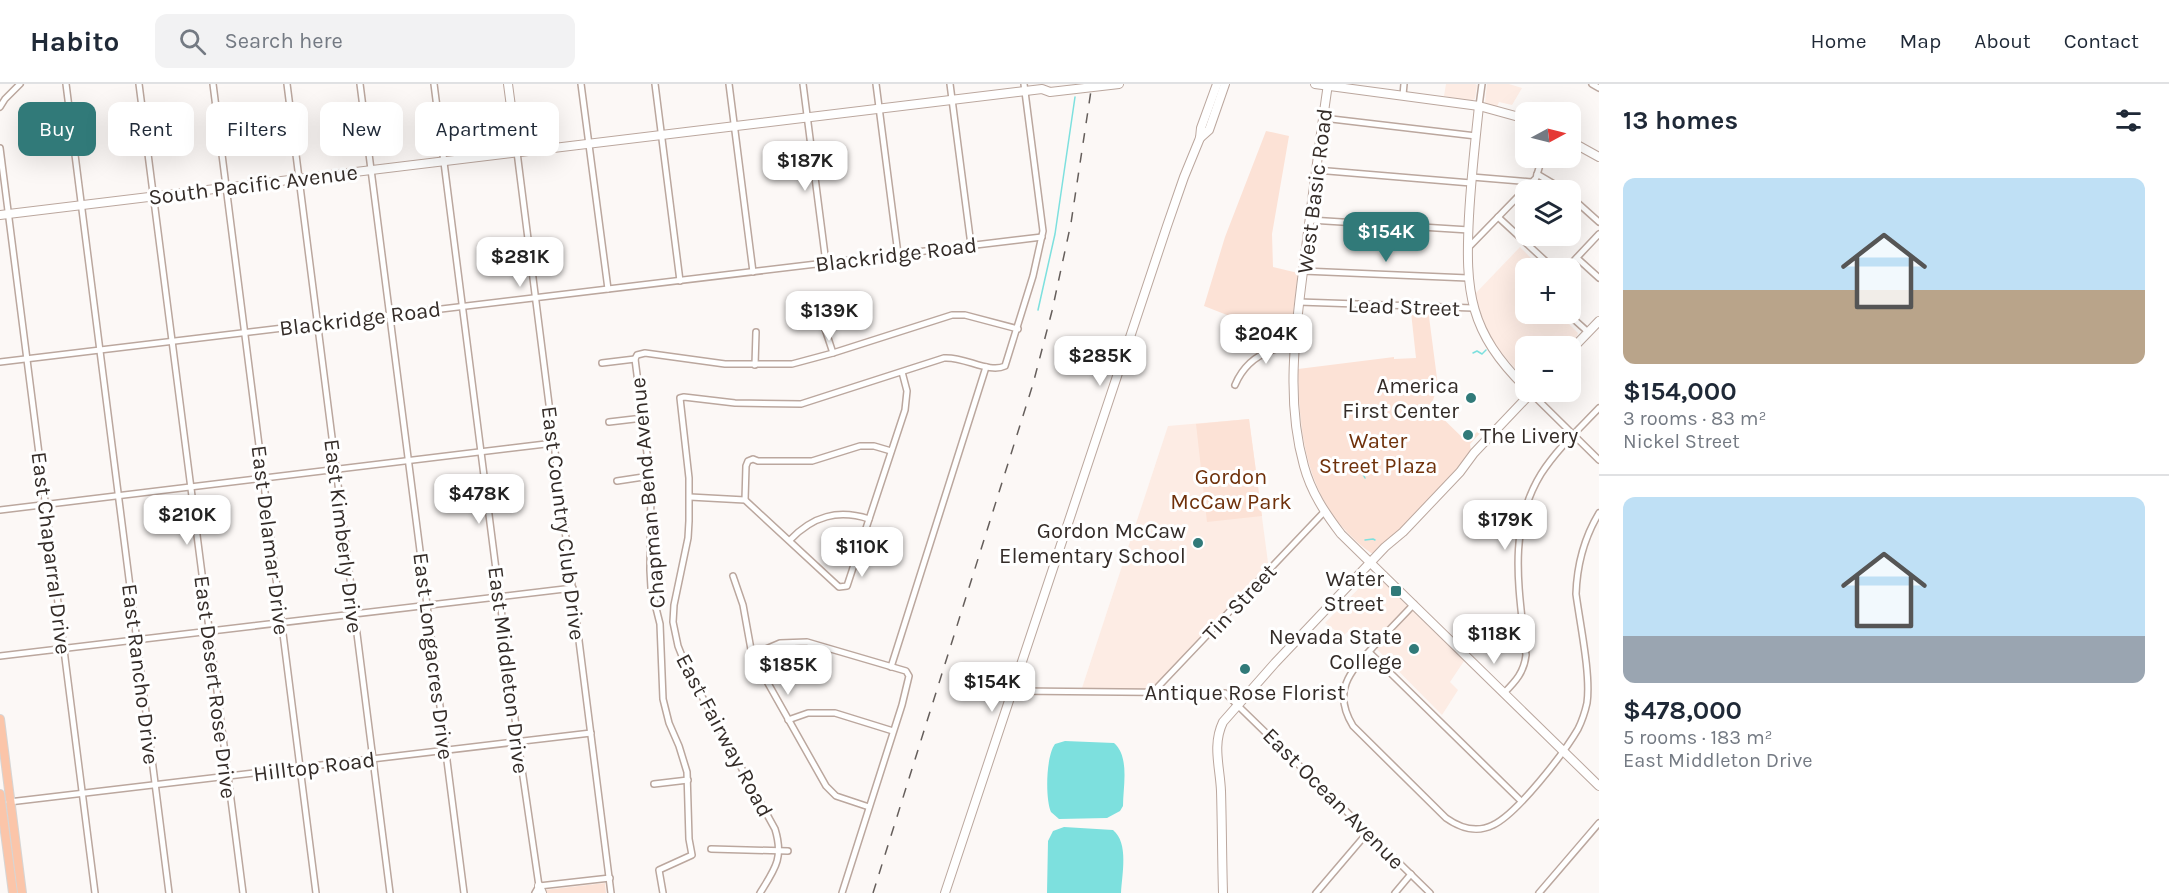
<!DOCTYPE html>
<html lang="en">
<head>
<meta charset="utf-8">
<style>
  body { margin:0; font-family:Karla,sans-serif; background:#f2f2f3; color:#1f2937; height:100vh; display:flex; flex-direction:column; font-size:22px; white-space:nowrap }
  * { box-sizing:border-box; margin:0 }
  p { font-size:20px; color:#747a83 }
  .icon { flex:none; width:33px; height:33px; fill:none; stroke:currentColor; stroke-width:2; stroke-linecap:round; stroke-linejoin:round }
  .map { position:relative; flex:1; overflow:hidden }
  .panel { display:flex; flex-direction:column; background:#fff; width:570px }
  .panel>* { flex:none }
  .top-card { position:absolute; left:18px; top:18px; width:570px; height:54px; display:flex; gap:12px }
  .needle { width:39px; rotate:83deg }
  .controls { position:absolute; left:1515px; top:18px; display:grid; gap:12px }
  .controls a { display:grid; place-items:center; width:66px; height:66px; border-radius:12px; background:#fff; box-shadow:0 6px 24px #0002; font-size:30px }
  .price { position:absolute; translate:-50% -51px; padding:0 14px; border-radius:12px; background:#fff; color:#222; font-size:20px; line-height:39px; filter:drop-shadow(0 2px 3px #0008) }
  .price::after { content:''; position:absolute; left:50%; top:36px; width:18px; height:14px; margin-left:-9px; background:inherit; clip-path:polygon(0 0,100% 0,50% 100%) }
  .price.on { background:#317a79; color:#fff }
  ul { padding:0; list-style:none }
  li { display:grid; align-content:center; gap:12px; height:318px; padding:0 24px }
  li+li { border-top:2px solid #e0e1e3 }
  li span { display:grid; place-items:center; height:186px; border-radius:12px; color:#555 }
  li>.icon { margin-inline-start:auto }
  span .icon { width:108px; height:108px; fill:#fffc; stroke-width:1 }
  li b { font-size:26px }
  h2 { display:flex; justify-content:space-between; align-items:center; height:72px; padding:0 24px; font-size:26px }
  .chip { padding:0 21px; border-radius:12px; background:#fff; box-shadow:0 6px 24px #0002; font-size:21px; line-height:54px }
  .chip.on { background:#317a79; color:#fff }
  header { display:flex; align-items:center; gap:36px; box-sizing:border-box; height:84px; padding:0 30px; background:#fff; border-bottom:2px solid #e0e1e3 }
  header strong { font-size:28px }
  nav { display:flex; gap:33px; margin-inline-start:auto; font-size:21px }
  .search { width:420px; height:54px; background:#f2f2f3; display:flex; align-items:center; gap:15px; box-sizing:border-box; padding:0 21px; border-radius:12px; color:#747a83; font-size:22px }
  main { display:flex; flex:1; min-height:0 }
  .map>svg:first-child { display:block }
  .built { fill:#fdece4 }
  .green { fill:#fce2d6 }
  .water { fill:#7de0de }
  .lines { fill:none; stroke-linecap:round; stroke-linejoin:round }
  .stream { stroke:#7de0de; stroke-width:1.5 }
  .street-casing { stroke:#bba79e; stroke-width:8 }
  .secondary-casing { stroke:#bba79e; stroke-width:10 }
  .primary-casing { stroke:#d6d5d4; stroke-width:10 }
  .street { stroke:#fff; stroke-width:5 }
  .secondary { stroke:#fff; stroke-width:8 }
  .primary { stroke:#fbc5a9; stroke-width:8 }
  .rail { stroke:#655e5b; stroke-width:1.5; stroke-dasharray:10 10; stroke-linecap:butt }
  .poi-dot { fill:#317a79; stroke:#fff; stroke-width:2 }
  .labels { text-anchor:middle; stroke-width:6; stroke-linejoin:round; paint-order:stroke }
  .street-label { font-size:22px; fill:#342c28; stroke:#fff }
  .poi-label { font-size:22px; fill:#342c28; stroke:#fff; text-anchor:end }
  .park-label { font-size:22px; fill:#6f310b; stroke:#fff }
</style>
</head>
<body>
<header>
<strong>Habito</strong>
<div class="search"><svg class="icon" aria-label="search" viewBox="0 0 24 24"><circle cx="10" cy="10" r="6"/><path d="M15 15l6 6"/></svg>Search here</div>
<nav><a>Home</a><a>Map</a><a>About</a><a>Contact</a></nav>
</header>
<main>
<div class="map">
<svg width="1599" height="809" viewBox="0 0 1599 809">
  <rect width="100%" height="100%" fill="#fcf8f6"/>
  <g class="built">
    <polygon points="1446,0 1475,0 1477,1 1475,15 1470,17 1444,12"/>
    <polygon points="1487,0 1509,0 1522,4 1512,21 1499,18 1497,23 1485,19"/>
    <polygon points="1520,163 1541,184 1526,184 1526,230 1559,230 1578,249 1576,254 1566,262 1526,262 1525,296 1497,264 1485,241 1474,211"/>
    <polygon points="1249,335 1269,486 1154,607 1081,607 1168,342"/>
    <polygon points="1370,493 1377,493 1380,495 1464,577 1450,598 1458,606 1442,631 1354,542 1343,552 1325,539"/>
  </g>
  <g class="green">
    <polygon points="1266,47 1289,52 1272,150 1273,183 1298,189 1290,254 1257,265 1247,245 1227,231 1204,222 1225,153"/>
    <path d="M1413,225H1428L1438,302L1433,316L1429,321L1467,358L1481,344L1483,346L1470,360L1471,367C1445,405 1410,440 1374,469H1371C1308,424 1299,356 1298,285L1394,273V275L1416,274L1411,228Z"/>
    <polygon points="1249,335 1262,432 1207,438 1196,340"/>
    <polygon points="605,799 606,809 542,809 544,806"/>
  </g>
  <g class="water">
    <path d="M1065,657L1114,659C1130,673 1123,703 1123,722L1120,727L1107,734L1059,735L1051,728C1045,714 1046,672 1055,660Z"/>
    <path d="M1064,743L1113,746C1129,759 1122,790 1121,809H1047L1048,757L1053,747Z"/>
  </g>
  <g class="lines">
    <g class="stream">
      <polyline points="1038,226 1055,150 1075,13"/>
      <polyline points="1473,269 1477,267 1482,270 1486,266"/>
      <polyline points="1356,378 1365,394"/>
      <polyline points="1365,456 1373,455 1375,456"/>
    </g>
    <g class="street-casing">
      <g id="street">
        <polyline points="66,0 169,809"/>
        <polyline points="139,0 243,809"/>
        <polyline points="213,0 316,809"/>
        <polyline points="287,0 390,809"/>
        <polyline points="360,0 464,809"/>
        <polyline points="434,0 518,658 539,802 535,809"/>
        <polyline points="581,0 608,205"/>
        <polyline points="655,0 680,197"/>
        <polyline points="729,0 753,188"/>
        <polyline points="803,0 826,179"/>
        <polyline points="876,0 898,170"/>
        <polyline points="950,0 971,161"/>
        <polyline points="1592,0 1599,4"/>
        <polyline points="1403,11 1404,0"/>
        <polyline points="1479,22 1482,0"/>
        <polyline points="0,23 5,15 20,0"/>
        <polyline points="1323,34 1476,52"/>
        <polyline points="0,64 95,809"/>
        <polyline points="517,68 611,809"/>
        <polyline points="1316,86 1471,99"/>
        <polyline points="1537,90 1564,106"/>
        <polyline points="1472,93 1532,98"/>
        <polyline points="1570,112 1599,138"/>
        <polyline points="1498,133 1553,184"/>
        <polyline points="1310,136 1469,146"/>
        <polyline points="1468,164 1536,94 1542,74"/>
        <polyline points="1577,174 1599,194"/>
        <polyline points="1567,184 1599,150"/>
        <polyline points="1303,187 1468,194"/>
        <polyline points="1299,218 1473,224"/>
        <polyline points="1568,230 1588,248"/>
        <polyline points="823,239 833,269"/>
        <polyline points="0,278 1042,153"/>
        <polyline points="602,279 635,275"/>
        <polyline points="755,281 756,248"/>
        <path d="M1235,301C1246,275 1267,264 1294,262"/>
        <polyline points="1531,309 1599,376"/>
        <polyline points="609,338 643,334"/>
        <polyline points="617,397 650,392"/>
        <polyline points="690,413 745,416 839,503 847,502 905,326 907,307 902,288"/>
        <polyline points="745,416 746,382 748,377 753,375 758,377 812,377 860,362 874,362 891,367"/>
        <polyline points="0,426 554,359"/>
        <path d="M790,456C813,432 838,425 869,435"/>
        <polyline points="733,492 743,521 752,571 826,702 836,712 869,723"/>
        <path d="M1414,520C1401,534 1388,547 1375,561C1351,587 1331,606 1353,642L1446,734C1460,744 1477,749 1493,741C1517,730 1564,669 1578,645C1582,637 1585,628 1587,619C1591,591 1580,540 1576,510C1577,480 1584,454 1599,429"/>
        <polyline points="1369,568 1521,717"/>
        <polyline points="752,571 780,559 807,558 906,587 909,592 902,621 842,809"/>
        <polyline points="0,572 573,504"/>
        <polyline points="891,583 986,283"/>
        <polyline points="1013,607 1225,609 1430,809"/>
        <polyline points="1154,607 1324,428"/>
        <path d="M1504,609C1516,597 1524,588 1526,571C1520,509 1506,447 1541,390C1557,365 1579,345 1599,324"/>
        <polyline points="788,636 808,629 835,629 893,647"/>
        <polyline points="654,700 688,696"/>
        <polyline points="9,718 591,649"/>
        <polyline points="711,765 788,767"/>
        <polyline points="539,802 610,794"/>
        <polyline points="663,809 659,786 692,771 689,755 687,688 679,662 669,639 663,615 660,540 651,504 650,486 651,401 635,275 637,271 645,269 725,280 792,280 833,269 952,231 965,231 1018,245"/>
        <path d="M760,809C775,785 784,774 775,745L688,587L678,562L673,538L674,521L688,454L689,437V394L680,314L684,313L735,319L801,320L944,274C964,272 989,290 1005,282L1033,192L1043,147L1024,0"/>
        <polyline points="1316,809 1368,748"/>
        <polyline points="1395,809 1411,790"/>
        <polyline points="1539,809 1599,739"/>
      </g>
    </g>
    <g class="secondary-casing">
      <g id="secondary">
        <polyline points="508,0 517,68"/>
        <polyline points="1315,0 1479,22 1526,35"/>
        <path d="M1328,0C1320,54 1313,109 1306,164C1297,236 1284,311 1304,382C1311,408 1325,429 1341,450L1599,702"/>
        <path d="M1479,22C1475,59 1471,95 1469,132C1465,208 1469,248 1526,304"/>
        <polyline points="1200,54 1209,46 1225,0"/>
        <polyline points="1570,57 1599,73"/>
        <polyline points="0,131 1042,5 1050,8 1119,0"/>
        <polyline points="1570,267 1599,237"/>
        <polyline points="539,802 542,809"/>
        <polyline points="945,809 1167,142 1184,93 1200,54 1201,44 1217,0"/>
        <path d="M1223,809C1222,775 1222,741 1221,707C1220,683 1212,661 1223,638L1275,579L1385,463L1403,448L1460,388L1474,369L1532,308"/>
      </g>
    </g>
    <g class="primary-casing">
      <g id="primary">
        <polyline points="0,635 22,809"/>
        <polyline points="0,710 13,809"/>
      </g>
    </g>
    <use href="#street" class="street"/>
    <use href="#secondary" class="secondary"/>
    <use href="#primary" class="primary"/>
    <polyline class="rail" points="873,809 1033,300 1052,227 1071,139 1092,0"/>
  </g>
  <g class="poi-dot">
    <circle cx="1471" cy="314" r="6"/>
    <circle cx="1468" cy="351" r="6"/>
    <circle cx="1198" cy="459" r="6"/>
    <rect x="1390" y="501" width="12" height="12" rx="3"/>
    <circle cx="1414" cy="565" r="6"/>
    <circle cx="1245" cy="585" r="6"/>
  </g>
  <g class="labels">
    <g class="street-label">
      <text transform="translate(253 100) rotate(-7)" y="8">South Pacific Avenue</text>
      <text transform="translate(1314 107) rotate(-83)" y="8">West Basic Road</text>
      <text transform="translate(896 170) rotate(-7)" y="8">Blackridge Road</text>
      <text transform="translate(1404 222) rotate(2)" y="8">Lead Street</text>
      <text transform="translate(360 234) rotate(-7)" y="8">Blackridge Road</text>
      <text transform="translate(647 409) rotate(-95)" y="8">Chapman Bend Avenue</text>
      <text transform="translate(564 439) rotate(83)" y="8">East Country Club Drive</text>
      <text transform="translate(344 452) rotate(83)" y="8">East Kimberly Drive</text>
      <text transform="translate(271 456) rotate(83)" y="8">East Delamar Drive</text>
      <text transform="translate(52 469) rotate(83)" y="8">East Chaparral Drive</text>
      <text transform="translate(1239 518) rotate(-47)" y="8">Tin Street</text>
      <text transform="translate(434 572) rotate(83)" y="8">East Longacres Drive</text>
      <text transform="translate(509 586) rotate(83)" y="8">East Middleton Drive</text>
      <text transform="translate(141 590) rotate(83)" y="8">East Rancho Drive</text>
      <text transform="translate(216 603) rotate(83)" y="8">East Desert Rose Drive</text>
      <text transform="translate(725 651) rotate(62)" y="8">East Fairway Road</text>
      <text transform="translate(314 682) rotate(-7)" y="8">Hilltop Road</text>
      <text transform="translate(1334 714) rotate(45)" y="8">East Ocean Avenue</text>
    </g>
    <g class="poi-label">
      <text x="1459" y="309">America<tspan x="1459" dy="25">First Center</tspan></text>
      <text x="1480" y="359" text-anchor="start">The Livery</text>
      <text x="1186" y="454">Gordon McCaw<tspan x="1186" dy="25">Elementary School</tspan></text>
      <text x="1384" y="502">Water<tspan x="1384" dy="25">Street</tspan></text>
      <text x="1402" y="560">Nevada State<tspan x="1402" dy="25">College</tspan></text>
      <text x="1245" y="616" text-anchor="middle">Antique Rose Florist</text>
    </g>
    <g class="park-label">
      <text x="1378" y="364">Water<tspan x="1378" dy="25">Street Plaza</tspan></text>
      <text x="1231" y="400">Gordon<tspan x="1231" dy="25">McCaw Park</tspan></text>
    </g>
  </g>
</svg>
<div class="controls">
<a><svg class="needle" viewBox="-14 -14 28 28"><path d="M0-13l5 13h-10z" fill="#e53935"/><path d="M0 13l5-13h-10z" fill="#747a83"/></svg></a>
<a><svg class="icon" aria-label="layers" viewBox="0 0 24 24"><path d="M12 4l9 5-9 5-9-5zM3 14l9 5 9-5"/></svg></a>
<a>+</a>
<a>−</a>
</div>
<b class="price" style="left:805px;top:108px">$187K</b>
<b class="price on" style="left:1386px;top:179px">$154K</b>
<b class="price" style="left:520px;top:204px">$281K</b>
<b class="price" style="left:829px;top:258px">$139K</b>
<b class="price" style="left:1266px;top:281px">$204K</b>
<b class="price" style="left:1100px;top:303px">$285K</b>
<b class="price" style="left:479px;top:441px">$478K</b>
<b class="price" style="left:187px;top:462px">$210K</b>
<b class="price" style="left:1505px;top:467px">$179K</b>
<b class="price" style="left:862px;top:494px">$110K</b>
<b class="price" style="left:1494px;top:581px">$118K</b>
<b class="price" style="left:788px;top:612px">$185K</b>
<b class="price" style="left:992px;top:629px">$154K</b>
<div class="top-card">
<a class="chip on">Buy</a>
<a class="chip">Rent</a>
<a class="chip">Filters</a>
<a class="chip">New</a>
<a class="chip">Apartment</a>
</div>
</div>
<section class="panel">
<h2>13 homes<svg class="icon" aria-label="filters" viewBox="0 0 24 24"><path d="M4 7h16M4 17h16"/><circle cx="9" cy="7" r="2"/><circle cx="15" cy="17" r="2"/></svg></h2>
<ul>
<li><span style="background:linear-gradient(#bfe0f5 60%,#b9a48a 0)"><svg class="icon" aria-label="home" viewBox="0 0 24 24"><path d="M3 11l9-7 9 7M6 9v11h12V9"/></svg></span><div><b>$154,000</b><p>3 rooms · 83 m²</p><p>Nickel Street</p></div></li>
<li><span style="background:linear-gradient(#bfe0f5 75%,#9aa5b1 0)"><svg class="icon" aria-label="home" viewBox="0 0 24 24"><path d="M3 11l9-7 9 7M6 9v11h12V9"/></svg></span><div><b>$478,000</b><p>5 rooms · 183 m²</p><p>East Middleton Drive</p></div></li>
</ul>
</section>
</main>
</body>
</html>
